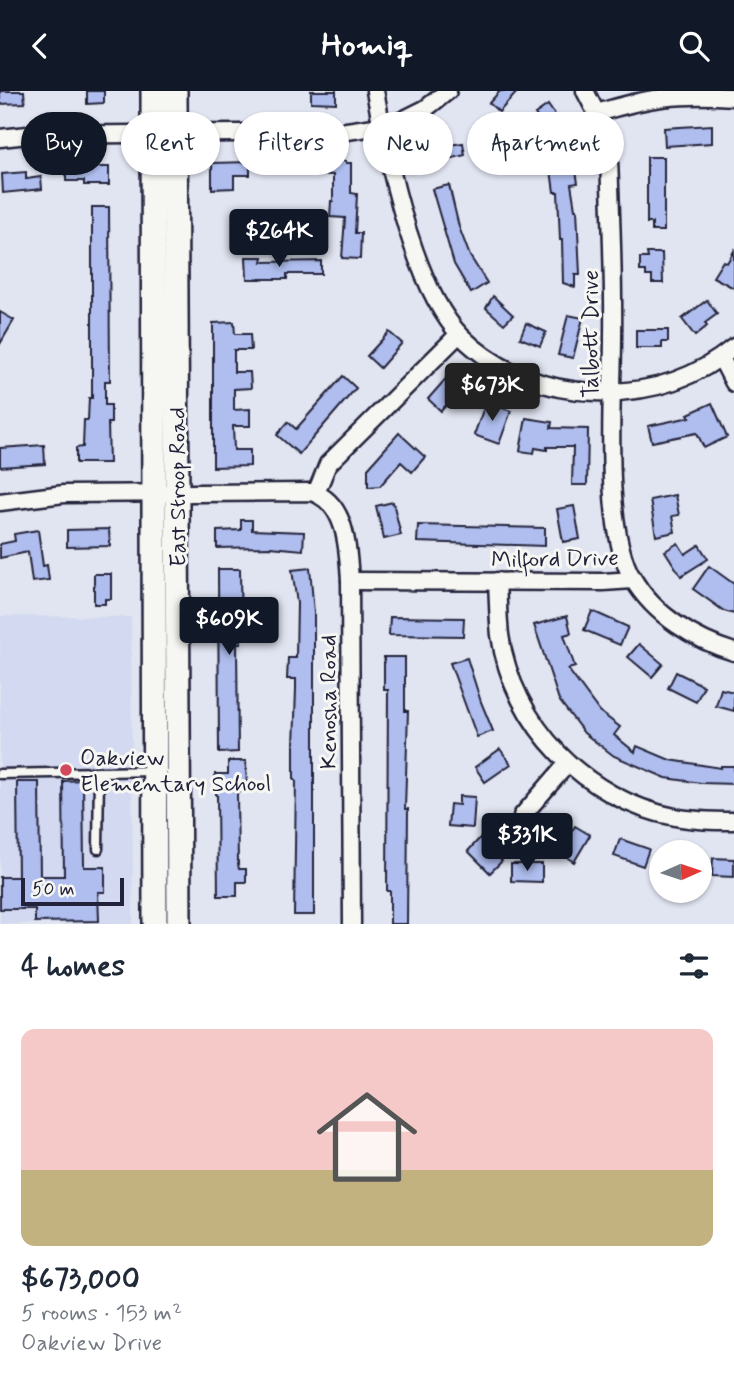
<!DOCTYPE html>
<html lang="en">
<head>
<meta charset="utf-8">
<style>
  body { margin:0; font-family:Mynerve,sans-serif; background:#f6f6f7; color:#1f2937; height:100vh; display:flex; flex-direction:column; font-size:26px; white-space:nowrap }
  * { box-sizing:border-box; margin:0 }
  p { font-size:23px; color:#747a83 }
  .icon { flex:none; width:38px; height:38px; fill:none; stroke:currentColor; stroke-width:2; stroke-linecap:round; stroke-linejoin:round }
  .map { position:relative; height:833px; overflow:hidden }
  .panel { display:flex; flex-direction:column; background:#fff; flex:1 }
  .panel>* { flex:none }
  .banner { position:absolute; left:21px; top:21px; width:693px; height:63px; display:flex; gap:14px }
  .needle { width:46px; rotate:87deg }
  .controls { position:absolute; left:649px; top:749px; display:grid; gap:14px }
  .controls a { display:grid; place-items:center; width:63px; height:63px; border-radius:50%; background:#fff; box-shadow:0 2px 5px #0004; font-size:35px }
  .scale { position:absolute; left:21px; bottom:18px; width:103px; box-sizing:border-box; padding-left:7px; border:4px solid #22223b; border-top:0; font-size:19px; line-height:24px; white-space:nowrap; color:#22223b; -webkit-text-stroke:5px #f6f6f2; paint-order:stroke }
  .price { position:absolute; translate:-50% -60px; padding:0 16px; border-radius:7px; background:#111827; color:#fff; font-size:23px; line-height:46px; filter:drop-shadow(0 2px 4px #0008) }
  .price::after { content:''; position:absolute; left:50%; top:42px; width:21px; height:16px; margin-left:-10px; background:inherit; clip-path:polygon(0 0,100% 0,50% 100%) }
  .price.on { background:#222; color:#fff }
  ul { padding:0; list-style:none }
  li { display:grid; align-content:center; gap:14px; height:371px; padding:0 21px }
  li+li { border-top:2px solid #e0e1e3 }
  li span { display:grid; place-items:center; height:217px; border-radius:14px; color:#555 }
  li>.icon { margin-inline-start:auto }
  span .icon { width:126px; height:126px; fill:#fffc; stroke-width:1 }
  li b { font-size:30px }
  h2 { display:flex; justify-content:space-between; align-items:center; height:84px; padding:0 21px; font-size:30px }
  .tag { padding:0 24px; border-radius:32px; background:#fff; box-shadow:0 2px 5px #0004; font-size:24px; line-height:63px }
  .tag.on { background:#111827; color:#fff }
  header { display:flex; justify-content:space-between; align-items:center; height:91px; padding:0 21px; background:#111827; color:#fff; font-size:32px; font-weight:800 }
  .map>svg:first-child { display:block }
  .built { fill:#d2d9f0 }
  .building { fill:#afbeee; stroke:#22223b; stroke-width:2 }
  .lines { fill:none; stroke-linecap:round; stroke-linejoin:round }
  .service-casing { stroke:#22223b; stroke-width:13 }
  .minor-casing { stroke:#22223b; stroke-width:21 }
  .secondary-casing { stroke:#22223b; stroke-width:28 }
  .service { stroke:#f6f6f2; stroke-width:8 }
  .minor { stroke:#f6f6f2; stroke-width:16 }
  .secondary { stroke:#f6f6f2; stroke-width:23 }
  .poi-dot { fill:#d1495b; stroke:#f6f6f2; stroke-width:2.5 }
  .labels { text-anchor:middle; stroke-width:6; stroke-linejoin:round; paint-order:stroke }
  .street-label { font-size:23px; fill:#22223b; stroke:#f6f6f2 }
  .poi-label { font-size:23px; fill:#22223b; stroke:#f6f6f2; text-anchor:start }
</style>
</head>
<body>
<header><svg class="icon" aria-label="back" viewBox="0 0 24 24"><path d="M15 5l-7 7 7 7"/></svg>Homiq<svg class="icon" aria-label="search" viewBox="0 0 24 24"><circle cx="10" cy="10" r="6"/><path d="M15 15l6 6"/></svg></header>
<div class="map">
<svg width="734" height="833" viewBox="0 0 734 833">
  <rect width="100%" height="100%" fill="#e1e5f1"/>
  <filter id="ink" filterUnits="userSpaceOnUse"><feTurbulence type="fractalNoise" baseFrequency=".0143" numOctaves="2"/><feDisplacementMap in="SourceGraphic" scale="14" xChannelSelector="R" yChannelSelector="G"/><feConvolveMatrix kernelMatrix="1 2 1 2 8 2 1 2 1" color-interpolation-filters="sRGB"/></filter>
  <g filter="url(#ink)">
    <polygon class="built" points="0,525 131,526 133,833 0,833"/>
    <g class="building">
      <polygon points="0,0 24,0 25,12 0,13"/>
      <polygon points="87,0 104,0 104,12 87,13"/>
      <polygon points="311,0 336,0 336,12 311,11"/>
      <polygon points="500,0 518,0 499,21 489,12"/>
      <polygon points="548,14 572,49 559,58 535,23"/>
      <polygon points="712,34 712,52 665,55 664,37"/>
      <polygon points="463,52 465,64 425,74 422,58"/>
      <polygon points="647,66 664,66 664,140 652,140 652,132 647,132"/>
      <polygon points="574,68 578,92 571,93 575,118 577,118 580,184 575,184 575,196 563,192 562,149 560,149 558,101 554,101 550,72"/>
      <polygon points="307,69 346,70 346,72 351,72 351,102 357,103 355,142 361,142 360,168 342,167 345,127 330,126 331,110 333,110 333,84 307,83"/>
      <polygon points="250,71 250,84 234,84 234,97 212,98 212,72"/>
      <polygon points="66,76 109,76 109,94 84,94 84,90 66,90"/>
      <polygon points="26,81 26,88 41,86 42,98 3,102 2,83"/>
      <polygon points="449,94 459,136 470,165 487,192 471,202 454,173 432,98"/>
      <polygon points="92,116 109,116 110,290 105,290 105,314 111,314 111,332 108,332 109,372 76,372 76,357 83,356 84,329 88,329 89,307 92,307"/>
      <polygon points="734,160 734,197 713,186 723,170 727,172"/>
      <polygon points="647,162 662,162 663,192 652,192 652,185 646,185 646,180 640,180 640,167 648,167"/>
      <polygon points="246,166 263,166 262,171 321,170 321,183 287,183 287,188 247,188"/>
      <polygon points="493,205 513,224 504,233 486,217"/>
      <polygon points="707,209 717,223 705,232 707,235 695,245 682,228"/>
      <polygon points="0,221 14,229 0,253"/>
      <polygon points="568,224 583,227 573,267 558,264"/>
      <polygon points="234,231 235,243 250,243 251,259 234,259 234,281 250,281 251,297 234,298 234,319 250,318 250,335 233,335 234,359 250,359 250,375 213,376 213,232"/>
      <polygon points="526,232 546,241 540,255 520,247"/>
      <polygon points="636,239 668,239 668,251 662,251 662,257 636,257"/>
      <polygon points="389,241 402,252 380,277 367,265"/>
      <polygon points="450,283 463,295 441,320 428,308"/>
      <polygon points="343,285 356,297 299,363 277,344 288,331 296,338"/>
      <polygon points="486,311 511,320 499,353 474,344"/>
      <polygon points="712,312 727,346 704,357 697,342 652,351 648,335 690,326 688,323"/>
      <polygon points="526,327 552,331 551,337 588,338 587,394 572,394 573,356 547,356 547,359 535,357 534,362 520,360"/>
      <polygon points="399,342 425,366 412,381 401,371 380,395 368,396 368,377"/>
      <polygon points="44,354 45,373 0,376 0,357"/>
      <polygon points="675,404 679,424 672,425 675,441 656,445 650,409"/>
      <polygon points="393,411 401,444 384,448 376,415"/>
      <polygon points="574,415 580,448 563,451 557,418"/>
      <polygon points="241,429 252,429 252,439 304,441 303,459 270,456 217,457 217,440 241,439"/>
      <polygon points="418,434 545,437 545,455 417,451"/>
      <polygon points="109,438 110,455 67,456 67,439"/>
      <polygon points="38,439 43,475 47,474 49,489 32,491 28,461 0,467 0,453 15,450 14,443"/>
      <polygon points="678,452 685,463 699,454 708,468 681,485 665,460"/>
      <polygon points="709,475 734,493 734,523 724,520 693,498"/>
      <polygon points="310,477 314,522 314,824 294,824 296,689 294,689 294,655 296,598 296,588 287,588 288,567 296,567 297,512 292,479"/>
      <polygon points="218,478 240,478 241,552 237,552 238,661 219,662"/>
      <polygon points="94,483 111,483 111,508 105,508 105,513 94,513"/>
      <polygon points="592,520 628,536 620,554 584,539"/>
      <polygon points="567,525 571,542 564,544 575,576 568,578 599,620 620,636 614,644 635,661 637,655 670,669 721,677 721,675 734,675 734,693 701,692 666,687 614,665 584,642 559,609 534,534"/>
      <polygon points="390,526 464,527 463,545 389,544"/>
      <polygon points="639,553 663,573 652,586 628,566"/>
      <polygon points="384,566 405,566 405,620 408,620 405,718 408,718 407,833 390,833 390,800 387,800 388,599 384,599"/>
      <polygon points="467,567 481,611 493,640 477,646 450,572"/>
      <polygon points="676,581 704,595 696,611 668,597"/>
      <polygon points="721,598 734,601 734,620 716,615"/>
      <polygon points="500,658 511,673 485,691 475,676"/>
      <polygon points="228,670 246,670 247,700 238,700 237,703 238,773 239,778 246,778 246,791 237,791 237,805 218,805 217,704 216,704 215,683 228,683"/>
      <polygon points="83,689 84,776 105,776 105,801 98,801 99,830 35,831 35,818 0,818 0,786 18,786 17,691 39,691 40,785 64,785 63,690"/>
      <polygon points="459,705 475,706 473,737 448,735 450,713 459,714"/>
      <polygon points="575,735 590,744 574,771 559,761"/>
      <polygon points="480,747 502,770 490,782 468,760"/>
      <polygon points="620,748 649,758 643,775 614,765"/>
      <polygon points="713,767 734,768 734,786 712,785"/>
      <polygon points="511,773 542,773 542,791 511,790"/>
    </g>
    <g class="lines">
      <g class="service-casing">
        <g id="service">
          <polyline points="0,683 153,680"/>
          <polyline points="98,758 99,681"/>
        </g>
      </g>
      <g class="minor-casing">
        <g id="minor">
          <path d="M375,0C387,67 413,196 461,245C496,280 546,300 595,301C647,303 694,289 734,256"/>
          <path d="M585,0C597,21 605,42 609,66C611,126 614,187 613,247C613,307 602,439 633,488C654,524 695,549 734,561"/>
          <path d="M597,22C649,6 680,2 734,6"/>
          <polyline points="0,47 28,44 340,41 395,33 425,18 448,0"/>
          <polyline points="721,267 734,292"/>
          <polyline points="316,402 328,373 459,243"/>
          <path d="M0,411L64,403L312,401C347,412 348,459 350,490L352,833"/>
          <polyline points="350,490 603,491 633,489"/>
          <path d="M497,490C498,508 498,526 500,544C513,635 586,709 675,726C695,730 714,730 734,730"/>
          <polyline points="522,725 568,672"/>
        </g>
      </g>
      <g class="secondary-casing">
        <g id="secondary">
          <polyline points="153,0 155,833"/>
          <polyline points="175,0 179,833"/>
        </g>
      </g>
      <use href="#service" class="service"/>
      <use href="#minor" class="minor"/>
      <use href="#secondary" class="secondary"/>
    </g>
  </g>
  <circle class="poi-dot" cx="66" cy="679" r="7"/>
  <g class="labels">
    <g class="street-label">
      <text transform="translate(590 243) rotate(-90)" y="8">Talbott Drive</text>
      <text transform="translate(177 396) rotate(-90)" y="8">East Stroop Road</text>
      <text transform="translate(555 467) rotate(-1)" y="8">Milford Drive</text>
      <text transform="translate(328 611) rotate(-90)" y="8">Kenosha Road</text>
    </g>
    <g class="poi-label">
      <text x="80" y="674">Oakview<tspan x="80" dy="26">Elementary School</tspan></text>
    </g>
  </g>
</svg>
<div class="controls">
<a><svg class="needle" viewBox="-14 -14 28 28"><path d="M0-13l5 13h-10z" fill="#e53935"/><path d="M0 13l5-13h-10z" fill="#747a83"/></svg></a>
</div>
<div class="scale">50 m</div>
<b class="price" style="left:279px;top:178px">$264K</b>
<b class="price on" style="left:492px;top:332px">$673K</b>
<b class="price" style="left:229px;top:566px">$609K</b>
<b class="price" style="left:527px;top:782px">$331K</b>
<div class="banner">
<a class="tag on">Buy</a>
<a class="tag">Rent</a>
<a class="tag">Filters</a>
<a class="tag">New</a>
<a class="tag">Apartment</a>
</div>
</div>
<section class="panel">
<h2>4 homes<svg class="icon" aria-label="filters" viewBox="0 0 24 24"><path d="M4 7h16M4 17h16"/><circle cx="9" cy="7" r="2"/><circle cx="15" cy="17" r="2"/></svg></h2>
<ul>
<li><span style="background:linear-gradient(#f6c9c9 65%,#c2b280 0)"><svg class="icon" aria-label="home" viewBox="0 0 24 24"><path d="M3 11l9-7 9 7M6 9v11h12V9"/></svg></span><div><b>$673,000</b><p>5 rooms · 153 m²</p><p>Oakview Drive</p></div></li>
</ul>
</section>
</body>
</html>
